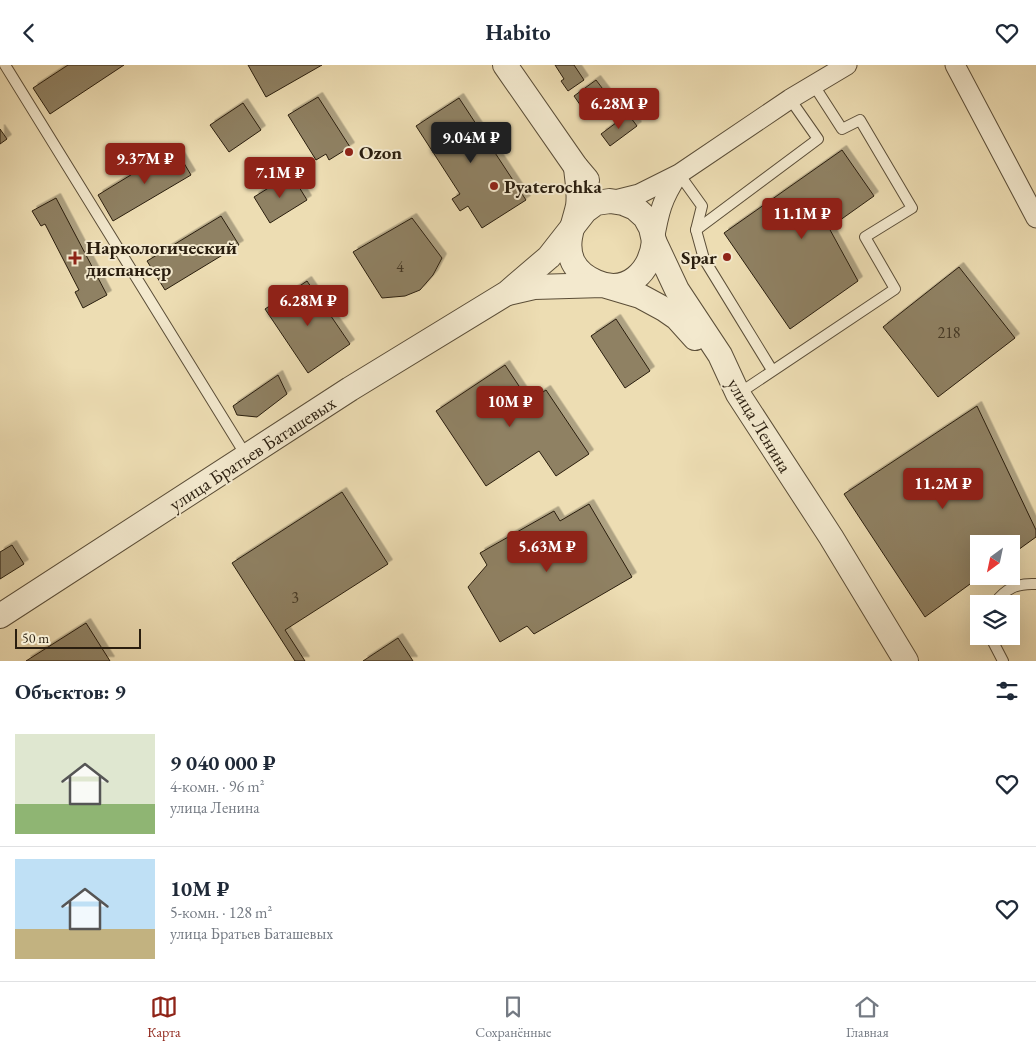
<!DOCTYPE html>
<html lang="ru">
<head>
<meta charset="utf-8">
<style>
  body { margin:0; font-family:"EB Garamond",serif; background:#f6f6f7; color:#1f2937; height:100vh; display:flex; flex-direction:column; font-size:19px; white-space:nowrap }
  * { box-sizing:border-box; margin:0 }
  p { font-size:16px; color:#747a83 }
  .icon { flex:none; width:28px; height:28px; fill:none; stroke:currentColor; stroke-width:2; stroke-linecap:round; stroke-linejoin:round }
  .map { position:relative; height:596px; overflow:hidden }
  .drawer { display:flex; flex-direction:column; background:#fff; flex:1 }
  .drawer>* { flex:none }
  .needle { width:32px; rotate:213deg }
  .controls { position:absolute; left:970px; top:470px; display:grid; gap:10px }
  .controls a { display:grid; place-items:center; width:50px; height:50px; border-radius:0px; background:#fff; box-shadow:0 5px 20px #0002; font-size:25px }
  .scale { position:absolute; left:15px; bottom:12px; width:126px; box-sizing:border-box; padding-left:5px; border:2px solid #2a1e0f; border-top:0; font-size:14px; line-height:18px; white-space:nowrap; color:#2a1e0f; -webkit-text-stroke:4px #f3e9ce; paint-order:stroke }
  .price { position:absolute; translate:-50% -42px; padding:0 11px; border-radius:5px; background:#8f2418; color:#fff; font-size:16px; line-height:32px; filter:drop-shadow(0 1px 2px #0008) }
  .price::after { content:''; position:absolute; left:50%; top:30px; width:15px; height:11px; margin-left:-8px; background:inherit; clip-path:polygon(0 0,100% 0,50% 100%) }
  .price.current { background:#222; color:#fff }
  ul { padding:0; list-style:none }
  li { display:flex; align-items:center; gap:15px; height:125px; padding:0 15px }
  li+li { border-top:1px solid #e0e1e3 }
  li span { display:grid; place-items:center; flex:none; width:140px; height:100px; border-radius:0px; color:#555 }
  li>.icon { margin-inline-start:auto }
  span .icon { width:60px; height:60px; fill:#fffc; stroke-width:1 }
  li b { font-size:21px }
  h2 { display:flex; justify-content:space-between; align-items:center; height:60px; padding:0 15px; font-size:21px }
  header { display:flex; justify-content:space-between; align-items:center; height:65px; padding:0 15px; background:#fff; font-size:22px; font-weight:700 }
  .dock { display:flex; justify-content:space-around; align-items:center; height:70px; border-top:1px solid #e0e1e3; background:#fff; font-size:14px; color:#747a83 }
  .dock a { display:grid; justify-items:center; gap:2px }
  .dock .current { color:#8f2418 }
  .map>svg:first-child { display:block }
  .building { fill:#8f8164; stroke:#2a1e0f; filter:url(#shadow) }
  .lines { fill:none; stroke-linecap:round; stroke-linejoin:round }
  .service-casing { stroke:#5b4e38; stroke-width:12 }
  .minor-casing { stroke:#5b4e38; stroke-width:21 }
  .tertiary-casing { stroke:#5b4e38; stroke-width:26 }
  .service { stroke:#f3e9ce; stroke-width:10 }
  .minor { stroke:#f3e9ce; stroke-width:19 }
  .tertiary { stroke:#f3e9ce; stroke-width:24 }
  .poi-dot { fill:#8f2418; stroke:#f3e9ce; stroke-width:2 }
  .labels { text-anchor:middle; stroke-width:4; stroke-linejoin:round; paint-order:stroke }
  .number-label { font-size:16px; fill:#433724 }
  .poi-label { font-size:19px; font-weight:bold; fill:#2a1e0f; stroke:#f3e9ce; text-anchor:start }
  .street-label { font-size:19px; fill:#2a1e0f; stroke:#f3e9ce }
</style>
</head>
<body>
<header><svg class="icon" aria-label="back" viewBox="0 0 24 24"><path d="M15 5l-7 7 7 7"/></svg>Habito<svg class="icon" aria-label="heart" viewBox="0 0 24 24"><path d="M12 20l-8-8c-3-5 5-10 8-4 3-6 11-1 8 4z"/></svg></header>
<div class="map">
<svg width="1036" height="596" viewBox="0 0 1036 596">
  <defs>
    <filter id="shadow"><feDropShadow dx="4.5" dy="-4.5" stdDeviation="0" flood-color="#0004"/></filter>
  </defs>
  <rect width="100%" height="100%" fill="#edddb3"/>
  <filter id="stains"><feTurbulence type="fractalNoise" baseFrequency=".004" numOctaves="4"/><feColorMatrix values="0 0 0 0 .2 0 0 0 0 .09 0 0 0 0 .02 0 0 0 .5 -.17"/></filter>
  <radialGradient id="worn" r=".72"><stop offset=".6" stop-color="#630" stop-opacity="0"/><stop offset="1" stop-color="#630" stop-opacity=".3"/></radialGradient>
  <g class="building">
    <polygon points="68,0 124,0 50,49 33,23"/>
    <polygon points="248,0 322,0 266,32"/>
    <polygon points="555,0 574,0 584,15 568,26 561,16 564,14"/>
    <polygon points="596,15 612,36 595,49 588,41 583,44 574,31"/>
    <polygon points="318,32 350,82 329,95 326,89 316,95 288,50"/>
    <polygon points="459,33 526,135 482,163 468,141 460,146 452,134 460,129 416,61"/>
    <polygon points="243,38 261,65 229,87 210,60"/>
    <polygon points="628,49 637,61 610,81 601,69"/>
    <polygon points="0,64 7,74 0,79"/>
    <polygon points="175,83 191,110 113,156 98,130"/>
    <polygon points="842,85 874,131 829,163 858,216 790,264 724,168"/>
    <polygon points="291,109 307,135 270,158 254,132"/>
    <polygon points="56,133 107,230 83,243 75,227 79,225 45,159 41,161 32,146"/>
    <polygon points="221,151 239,180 165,225 147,196"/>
    <polygon points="412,153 442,193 433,210 420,225 405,231 382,233 353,187"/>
    <polygon points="959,202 1015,273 938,332 883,262"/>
    <polygon points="307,216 350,279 308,308 265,244"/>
    <polygon points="616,254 650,306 625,323 591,271"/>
    <polygon points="505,300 529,336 546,325 589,389 556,411 539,386 486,421 436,346"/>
    <polygon points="278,310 287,329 257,352 237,350 233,341"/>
    <polygon points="977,341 1036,465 1036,472 1011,490 1011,479 979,479 979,511 981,511 925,552 844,429"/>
    <polygon points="342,427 388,499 285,565 305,596 295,596 232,498"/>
    <polygon points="589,439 632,512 534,569 527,561 500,577 468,522 487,500 480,488 554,446 560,456"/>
    <polygon points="12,480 24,499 0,514 0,487"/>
    <polygon points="86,558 110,596 26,596"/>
    <polygon points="398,573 413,596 363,596"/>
  </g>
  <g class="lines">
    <g class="service-casing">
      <g id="service">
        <polyline points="5,0 247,392"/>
        <polyline points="679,109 702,141 696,165 704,194 772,305"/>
        <polyline points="696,165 818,74 790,34"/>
        <polyline points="738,329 895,224 865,172 912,143 860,55 842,64 813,19"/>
        <path d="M994,539C1006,523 1017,518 1036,519"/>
        <polyline points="990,571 1003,596"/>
      </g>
    </g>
    <g class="minor-casing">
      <g id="minor">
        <polyline points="955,0 1036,153"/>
        <polyline points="611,136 639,129 679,109 790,34 847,0"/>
        <path d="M654,176C659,147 662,134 678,110"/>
      </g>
    </g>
    <g class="tertiary-casing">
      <g id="tertiary">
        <polyline points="505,0 576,102 587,115"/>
        <path d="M576,102C577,115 580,128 578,141C574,160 564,178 573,197C578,207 587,213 596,217C627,231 651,206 654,176"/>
        <polyline points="508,228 534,222 603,220 640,231 664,244 677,253 695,273"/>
        <polyline points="0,551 350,324 507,228 549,192 585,146 596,138 610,136 623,138 635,143 645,152 651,163 654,176 677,225 720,290 738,329 831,472 906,596"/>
      </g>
    </g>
    <use href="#service" class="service"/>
    <use href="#minor" class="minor"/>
    <use href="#tertiary" class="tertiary"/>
  </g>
  <g class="poi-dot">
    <circle cx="349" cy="87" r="5"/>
    <circle cx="494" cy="121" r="5"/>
    <circle cx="727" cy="192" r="5"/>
    <path d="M72.5 185.5h5v5h5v5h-5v5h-5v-5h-5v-5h5z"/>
  </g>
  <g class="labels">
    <g class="number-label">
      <text x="400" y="207">4</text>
      <text x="949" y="273">218</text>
      <text x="295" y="538">3</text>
    </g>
    <g class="poi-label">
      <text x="359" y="94">Ozon</text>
      <text x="504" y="128">Pyaterochka</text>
      <text x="86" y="189">Наркологический<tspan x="86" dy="22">диспансер</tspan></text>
      <text x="717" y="199" text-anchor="end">Spar</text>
    </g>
    <g class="street-label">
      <text transform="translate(760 360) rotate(59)" y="7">улица Ленина</text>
      <text transform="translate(252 388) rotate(-33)" y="7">улица Братьев Баташевых</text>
    </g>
  </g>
  <rect width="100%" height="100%" filter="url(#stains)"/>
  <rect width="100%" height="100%" fill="url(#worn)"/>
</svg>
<div class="controls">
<a><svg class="needle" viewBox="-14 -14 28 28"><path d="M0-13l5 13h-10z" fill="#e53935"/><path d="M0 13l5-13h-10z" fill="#747a83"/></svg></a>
<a><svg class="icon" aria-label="layers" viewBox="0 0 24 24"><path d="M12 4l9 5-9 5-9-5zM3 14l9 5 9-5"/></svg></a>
</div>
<div class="scale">50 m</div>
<b class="price" style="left:619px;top:65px">6.28M ₽</b>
<b class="price current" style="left:471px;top:99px">9.04M ₽</b>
<b class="price" style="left:145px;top:120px">9.37M ₽</b>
<b class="price" style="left:280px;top:134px">7.1M ₽</b>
<b class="price" style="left:802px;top:175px">11.1M ₽</b>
<b class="price" style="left:308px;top:262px">6.28M ₽</b>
<b class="price" style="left:510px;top:363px">10M ₽</b>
<b class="price" style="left:943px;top:445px">11.2M ₽</b>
<b class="price" style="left:547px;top:508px">5.63M ₽</b>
</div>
<section class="drawer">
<h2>Объектов: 9<svg class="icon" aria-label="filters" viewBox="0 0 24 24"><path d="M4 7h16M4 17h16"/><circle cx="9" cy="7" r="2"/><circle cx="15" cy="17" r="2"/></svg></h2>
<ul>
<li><span style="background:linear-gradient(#dfe7d0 70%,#8fb573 0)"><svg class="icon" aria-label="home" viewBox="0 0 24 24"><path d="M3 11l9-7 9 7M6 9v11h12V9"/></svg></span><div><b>9 040 000 ₽</b><p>4-комн. · 96 m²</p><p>улица Ленина</p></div><svg class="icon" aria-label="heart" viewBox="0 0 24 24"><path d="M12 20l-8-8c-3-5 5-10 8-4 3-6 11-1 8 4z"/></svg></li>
<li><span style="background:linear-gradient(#bfe0f5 70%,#c2b280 0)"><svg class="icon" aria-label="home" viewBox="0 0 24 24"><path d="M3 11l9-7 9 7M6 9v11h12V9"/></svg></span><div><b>10M ₽</b><p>5-комн. · 128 m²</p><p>улица Братьев Баташевых</p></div><svg class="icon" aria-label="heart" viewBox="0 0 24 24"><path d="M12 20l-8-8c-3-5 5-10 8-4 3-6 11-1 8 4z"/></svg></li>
</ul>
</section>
<nav class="dock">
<a class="current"><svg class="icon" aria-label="map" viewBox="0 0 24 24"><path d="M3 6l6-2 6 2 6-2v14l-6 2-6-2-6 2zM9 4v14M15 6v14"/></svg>Карта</a>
<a><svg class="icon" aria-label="saved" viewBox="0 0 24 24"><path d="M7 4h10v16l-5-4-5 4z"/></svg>Сохранённые</a>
<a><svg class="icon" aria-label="home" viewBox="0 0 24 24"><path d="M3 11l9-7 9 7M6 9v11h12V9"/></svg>Главная</a>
</nav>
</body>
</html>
